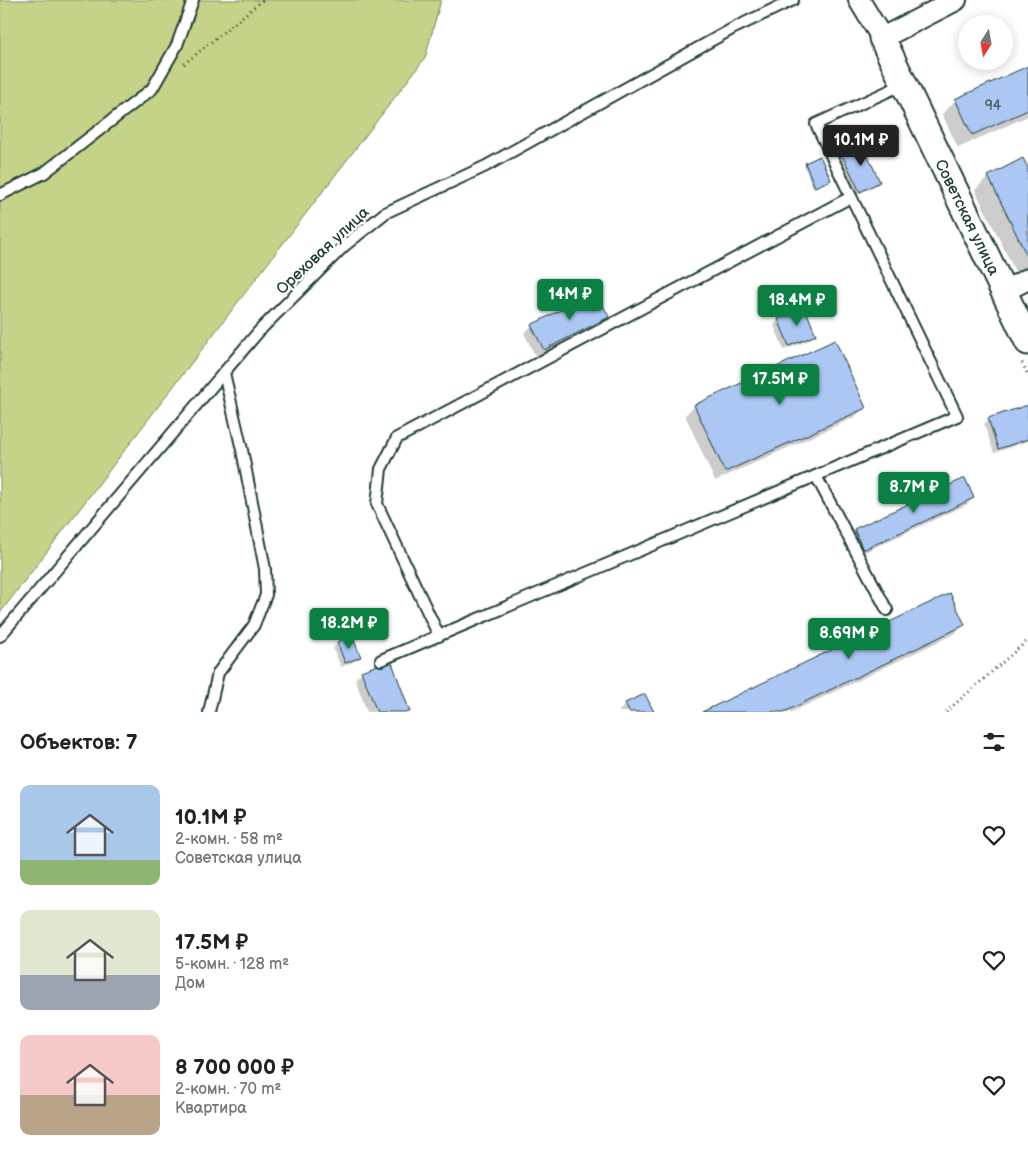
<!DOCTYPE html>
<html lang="ru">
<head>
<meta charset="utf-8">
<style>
  body { margin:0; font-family:"Balsamiq Sans",sans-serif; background:#f2f2f2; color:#222; height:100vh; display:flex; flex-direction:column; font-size:19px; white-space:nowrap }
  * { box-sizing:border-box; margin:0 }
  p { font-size:16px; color:#767676 }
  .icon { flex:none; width:28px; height:28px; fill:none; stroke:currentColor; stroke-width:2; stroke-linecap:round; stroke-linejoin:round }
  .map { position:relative; height:712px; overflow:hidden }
  .sheet { display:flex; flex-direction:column; background:#fff; flex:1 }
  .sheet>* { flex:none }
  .needle { width:32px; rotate:191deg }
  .tools { position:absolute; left:958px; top:15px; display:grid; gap:10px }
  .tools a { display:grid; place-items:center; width:55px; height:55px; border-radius:50%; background:#fff; box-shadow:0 2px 12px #0003; font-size:25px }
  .price { position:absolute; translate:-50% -42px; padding:0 11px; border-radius:5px; background:#0b8043; color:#fff; font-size:16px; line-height:32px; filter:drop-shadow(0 1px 2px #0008) }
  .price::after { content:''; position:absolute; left:50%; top:30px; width:15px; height:11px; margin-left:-8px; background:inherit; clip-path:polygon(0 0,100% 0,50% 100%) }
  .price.selected { background:#222; color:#fff }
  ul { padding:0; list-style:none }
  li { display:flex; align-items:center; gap:15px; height:125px; padding:0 20px }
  li span { display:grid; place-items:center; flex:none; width:140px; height:100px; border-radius:10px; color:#555 }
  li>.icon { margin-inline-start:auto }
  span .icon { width:60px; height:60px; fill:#fffc; stroke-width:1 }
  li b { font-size:21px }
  h2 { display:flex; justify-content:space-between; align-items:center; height:60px; padding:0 20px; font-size:21px }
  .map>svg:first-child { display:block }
  .green { fill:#c4d387; stroke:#72885e }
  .shadow { fill:#0003 }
  .building { fill:#acc7f4; stroke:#1f3d34 }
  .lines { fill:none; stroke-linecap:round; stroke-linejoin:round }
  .service-casing { stroke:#1f3d34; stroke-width:14 }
  .minor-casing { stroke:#1f3d34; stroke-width:24 }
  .tertiary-casing { stroke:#1f3d34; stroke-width:29 }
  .path { stroke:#1f3d34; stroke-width:3; stroke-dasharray:1 4; stroke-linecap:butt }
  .service { stroke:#fff; stroke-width:10 }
  .minor { stroke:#fff; stroke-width:20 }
  .tertiary { stroke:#fff; stroke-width:25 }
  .labels { text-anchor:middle; stroke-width:4.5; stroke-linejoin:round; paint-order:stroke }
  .number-label { font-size:14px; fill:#426064 }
  .street-label { font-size:16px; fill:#1f3d34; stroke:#fff }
</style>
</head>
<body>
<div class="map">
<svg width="1028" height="712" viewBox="0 0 1028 712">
  <rect width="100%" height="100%" fill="#fff"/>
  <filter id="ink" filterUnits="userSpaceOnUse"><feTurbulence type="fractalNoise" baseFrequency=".02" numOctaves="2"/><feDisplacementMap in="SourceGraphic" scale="10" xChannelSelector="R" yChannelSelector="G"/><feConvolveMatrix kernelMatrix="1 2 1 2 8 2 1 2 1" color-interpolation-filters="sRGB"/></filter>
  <g filter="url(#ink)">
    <polygon class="green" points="0,0 441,0 425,58 0,613"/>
    <g class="shadow">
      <polygon points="1028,67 1028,116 958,148 942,114 956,100"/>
      <polygon points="842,154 879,182 874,186 855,196 837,159"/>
      <polygon points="1023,160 1028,171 1028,269 1017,275 975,190 988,177"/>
      <polygon points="806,164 828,181 813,188 804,166"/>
      <polygon points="607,316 600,324 536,357 524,333 532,326"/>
      <polygon points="778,320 814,335 810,340 784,350 774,325"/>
      <polygon points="695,406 865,407 855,417 715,481 685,415"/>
      <polygon points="1028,406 1028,441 994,453 984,424 989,420"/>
      <polygon points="964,479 973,498 966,505 856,556 847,537 854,530"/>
      <polygon points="964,625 954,634 792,712 705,712"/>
      <polygon points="351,637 359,657 355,661 341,667 333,648 337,643"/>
      <polygon points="362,672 409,712 367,712 355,679"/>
      <polygon points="645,695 653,712 618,712 626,704"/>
    </g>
    <g class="building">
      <polygon points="1028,66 1028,110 972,135 955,99"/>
      <polygon points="862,143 880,182 860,192 841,153"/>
      <polygon points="820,156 831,180 815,187 805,163"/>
      <polygon points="1023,158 1028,168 1028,258 988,176"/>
      <polygon points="596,292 609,317 544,350 531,325"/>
      <polygon points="805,308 816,335 789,346 778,319"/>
      <polygon points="835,340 866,408 725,472 694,405"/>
      <polygon points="1028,405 1028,439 998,449 988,418"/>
      <polygon points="965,478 974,498 863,550 854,529"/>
      <polygon points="950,593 965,625 784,712 702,712"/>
      <polygon points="352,636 361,657 345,663 337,642"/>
      <polygon points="391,660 410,712 377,712 361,671"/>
      <polygon points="645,694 654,712 629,712 625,703"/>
    </g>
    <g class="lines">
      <g class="service-casing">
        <g id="service">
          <polyline points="0,195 44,173 152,89 177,45 193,0"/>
          <polyline points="816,476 887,610"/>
          <polyline points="0,636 260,330 344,246 385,213 486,166 734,28 793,0"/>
          <polyline points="439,636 377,504 381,469 397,438 851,197"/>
          <polyline points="381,660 957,416 816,124 904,84"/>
          <polyline points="209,712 218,673 254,625 266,595 265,569 242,450 224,373"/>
        </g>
      </g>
      <g class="minor-casing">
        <g id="minor">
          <polyline points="859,0 882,38 956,0"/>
          <polyline points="1004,291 1028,279"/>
        </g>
      </g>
      <g class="tertiary-casing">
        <polyline id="tertiary" points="882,38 1028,342"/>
      </g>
      <g class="path">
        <polyline points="184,64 263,0"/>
        <polyline points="1022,363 1028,375"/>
        <polyline points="946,712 1028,640"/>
      </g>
      <use href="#service" class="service"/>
      <use href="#minor" class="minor"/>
      <use href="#tertiary" class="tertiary"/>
    </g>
  </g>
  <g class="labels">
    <g class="number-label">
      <text x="993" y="110">94</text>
    </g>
    <g class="street-label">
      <text transform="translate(968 217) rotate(64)" y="6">Советская улица</text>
      <text transform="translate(322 250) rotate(-43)" y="6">Ореховая улица</text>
    </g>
  </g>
</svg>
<div class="tools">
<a><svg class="needle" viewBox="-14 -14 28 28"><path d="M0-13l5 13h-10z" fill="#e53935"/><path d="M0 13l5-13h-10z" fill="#767676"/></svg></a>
</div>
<b class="price selected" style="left:861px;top:167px">10.1M ₽</b>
<b class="price" style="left:570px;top:321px">14M ₽</b>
<b class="price" style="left:797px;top:327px">18.4M ₽</b>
<b class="price" style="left:780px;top:406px">17.5M ₽</b>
<b class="price" style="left:914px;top:514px">8.7M ₽</b>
<b class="price" style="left:349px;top:650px">18.2M ₽</b>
<b class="price" style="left:849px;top:660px">8.69M ₽</b>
</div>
<section class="sheet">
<h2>Объектов: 7<svg class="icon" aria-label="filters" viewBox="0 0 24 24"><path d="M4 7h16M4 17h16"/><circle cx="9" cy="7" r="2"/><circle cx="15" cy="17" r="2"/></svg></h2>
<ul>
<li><span style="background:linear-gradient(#a9c7e8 75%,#8fb573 0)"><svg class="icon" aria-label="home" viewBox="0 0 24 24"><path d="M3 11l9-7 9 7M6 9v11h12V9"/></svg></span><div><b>10.1M ₽</b><p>2-комн. · 58 m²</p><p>Советская улица</p></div><svg class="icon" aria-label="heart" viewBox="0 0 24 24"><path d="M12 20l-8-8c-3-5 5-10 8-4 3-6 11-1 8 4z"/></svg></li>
<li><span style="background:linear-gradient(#dfe7d0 65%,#9aa5b1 0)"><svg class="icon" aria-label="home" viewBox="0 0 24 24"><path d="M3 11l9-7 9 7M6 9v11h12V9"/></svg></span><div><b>17.5M ₽</b><p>5-комн. · 128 m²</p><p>Дом</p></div><svg class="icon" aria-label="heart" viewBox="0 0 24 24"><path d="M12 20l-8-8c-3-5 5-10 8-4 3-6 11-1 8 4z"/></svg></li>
<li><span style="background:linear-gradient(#f6c9c9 60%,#b9a48a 0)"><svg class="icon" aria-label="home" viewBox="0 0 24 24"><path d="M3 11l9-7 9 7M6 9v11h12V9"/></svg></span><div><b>8 700 000 ₽</b><p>2-комн. · 70 m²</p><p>Квартира</p></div><svg class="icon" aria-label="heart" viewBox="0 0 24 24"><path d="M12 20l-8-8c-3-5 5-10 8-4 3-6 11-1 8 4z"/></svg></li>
</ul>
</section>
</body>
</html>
